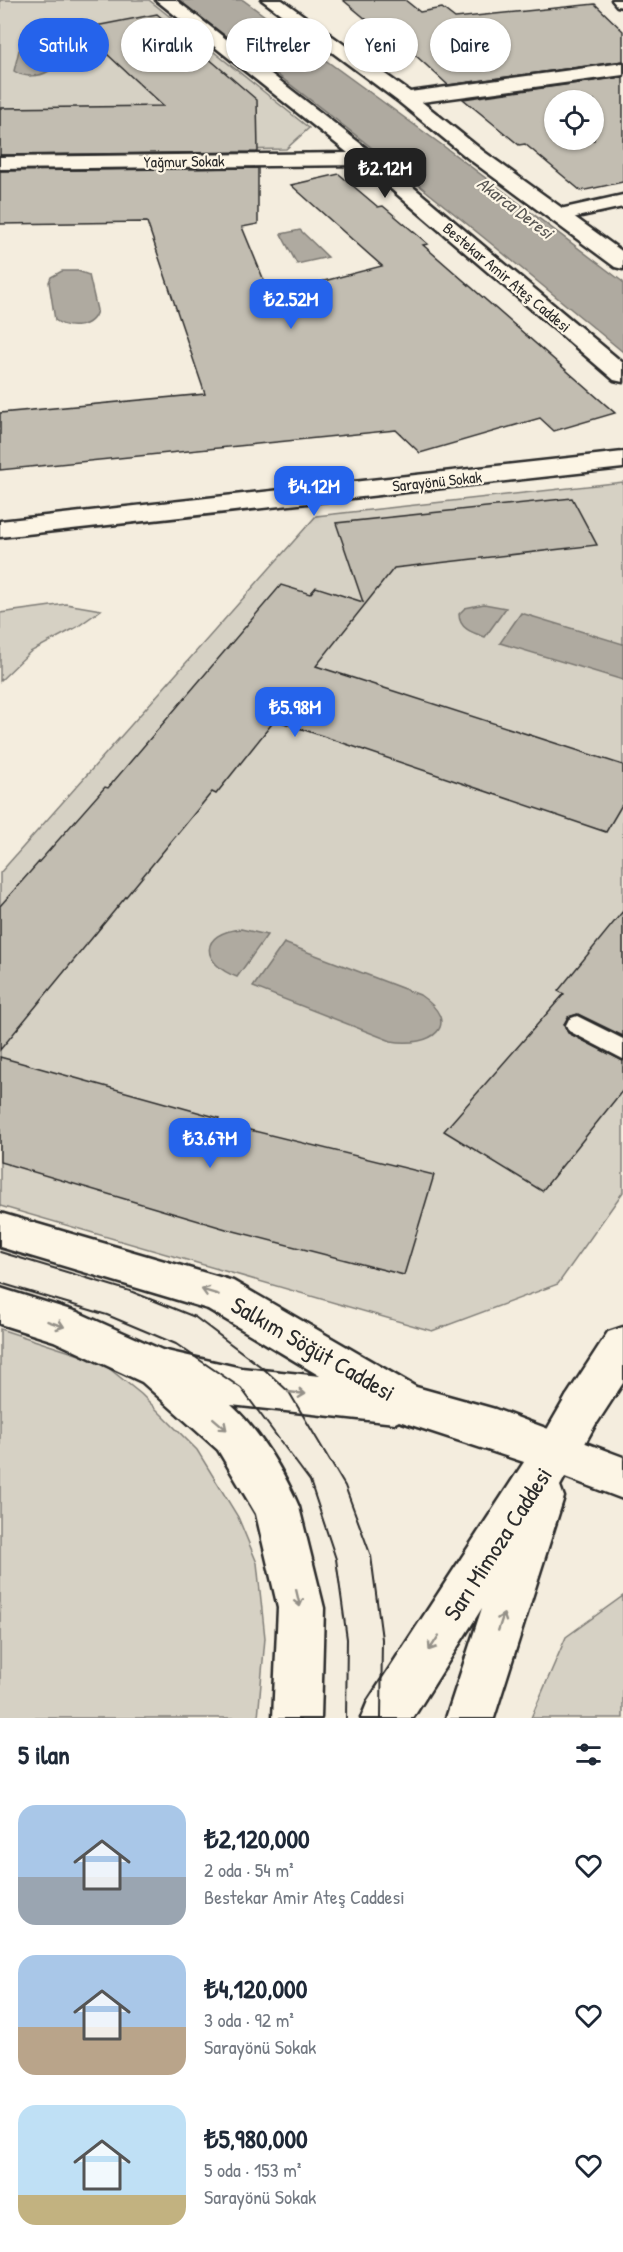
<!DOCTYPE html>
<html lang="tr">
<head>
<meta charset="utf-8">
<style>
  body { margin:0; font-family:"Patrick Hand",sans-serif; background:#f2f2f3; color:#1f2937; height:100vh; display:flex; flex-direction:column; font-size:22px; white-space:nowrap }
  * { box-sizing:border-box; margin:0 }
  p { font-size:20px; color:#747a83 }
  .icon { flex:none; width:33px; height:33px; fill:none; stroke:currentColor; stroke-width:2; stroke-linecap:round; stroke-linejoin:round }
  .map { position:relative; height:1718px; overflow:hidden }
  .drawer { display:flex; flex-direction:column; background:#fff; flex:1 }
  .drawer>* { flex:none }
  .hud { position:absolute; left:18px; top:18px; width:588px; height:54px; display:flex; gap:12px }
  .fabs { position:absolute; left:544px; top:90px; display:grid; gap:12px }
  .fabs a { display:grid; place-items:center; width:60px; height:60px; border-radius:50%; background:#fff; box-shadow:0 2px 4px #0004; font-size:30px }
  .price { position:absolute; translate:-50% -51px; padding:0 14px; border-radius:12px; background:#2563eb; color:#fff; font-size:20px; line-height:39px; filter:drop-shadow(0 2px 3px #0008) }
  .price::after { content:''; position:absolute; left:50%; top:36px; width:18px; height:14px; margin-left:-9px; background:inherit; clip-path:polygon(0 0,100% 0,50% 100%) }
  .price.selected { background:#222; color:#fff }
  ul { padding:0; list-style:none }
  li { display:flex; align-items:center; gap:18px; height:150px; padding:0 18px }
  li span { display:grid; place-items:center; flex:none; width:168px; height:120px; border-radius:18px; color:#555 }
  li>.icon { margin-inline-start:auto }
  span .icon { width:72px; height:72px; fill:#fffc; stroke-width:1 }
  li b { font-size:26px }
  h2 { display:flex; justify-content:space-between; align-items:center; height:72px; padding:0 18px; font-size:26px }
  .pill { padding:0 21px; border-radius:27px; background:#fff; box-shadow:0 2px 4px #0004; font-size:21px; line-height:54px }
  .pill.selected { background:#2563eb; color:#fff }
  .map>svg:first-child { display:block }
  .green { fill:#d6d1c4; stroke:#807e78; stroke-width:1.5 }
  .water { fill:#afaaa0; stroke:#7a7771; stroke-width:1.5 }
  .building { fill:#c2bdb1; stroke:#2b2b2b; stroke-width:1.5; fill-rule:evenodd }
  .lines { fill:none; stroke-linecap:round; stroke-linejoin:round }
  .lane-casing { stroke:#2b2b2b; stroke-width:5 }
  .street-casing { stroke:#2b2b2b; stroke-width:5 }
  .secondary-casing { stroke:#2b2b2b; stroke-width:5 }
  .primary-casing { stroke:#2b2b2b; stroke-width:5 }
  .lane { fill:#fcf5e5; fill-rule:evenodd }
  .street { fill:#fcf5e5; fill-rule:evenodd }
  .secondary { fill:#fcf5e5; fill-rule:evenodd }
  .primary { fill:#fcf5e5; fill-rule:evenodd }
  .tram { stroke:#2b2b2b; stroke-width:2 }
  .oneway { stroke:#949088 }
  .labels { text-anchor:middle; stroke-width:4.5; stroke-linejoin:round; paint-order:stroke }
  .far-street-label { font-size:16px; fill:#2b2b2b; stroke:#fcf5e5 }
  .far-water-label { font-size:18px; font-style:italic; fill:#595754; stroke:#fcf5e5 }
  .near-street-label { font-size:24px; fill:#2b2b2b; stroke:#fcf5e5 }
</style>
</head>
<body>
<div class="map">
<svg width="623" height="1718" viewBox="0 0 623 1718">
  <rect width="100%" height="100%" fill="#f4edde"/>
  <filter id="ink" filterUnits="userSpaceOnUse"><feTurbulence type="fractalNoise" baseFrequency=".0167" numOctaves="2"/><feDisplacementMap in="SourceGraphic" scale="12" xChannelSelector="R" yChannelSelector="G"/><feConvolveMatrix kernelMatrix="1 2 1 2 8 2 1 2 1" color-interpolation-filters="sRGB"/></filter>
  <g filter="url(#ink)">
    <g class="green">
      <polygon points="0,0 149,0 309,128 286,149 0,155"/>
      <polygon points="623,482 623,1192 558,1284 432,1331 0,1206 0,873 316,516"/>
      <polygon points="66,604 101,610 77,627 30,652 0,681 0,613"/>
      <polygon points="0,1329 101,1362 141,1394 197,1450 238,1517 257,1563 265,1638 258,1718 0,1718"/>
      <polygon points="623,1596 623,1718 531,1718 566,1637"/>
    </g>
    <g class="water">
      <path d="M177,0H243L442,145L623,282V352C477,231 330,111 177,0Z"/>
      <path d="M30,46L51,48L49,71C39,77 24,78 14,71L19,50Z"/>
      <polygon points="300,230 328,257 297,264 281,234"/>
      <path d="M62,271H78L89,275L97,310C93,329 68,330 55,320L49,282L51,277Z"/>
      <path d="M484,604L506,608L485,637C473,633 459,629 459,614L465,608Z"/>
      <polygon points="521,613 623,644 623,680 500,643"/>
      <path d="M241,929L267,935L237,977C200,963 199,933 241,929Z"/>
      <path d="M284,943L420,995C464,1025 431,1048 391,1041L253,987Z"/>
    </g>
    <g class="building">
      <polygon points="343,0 405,0 420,12 442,8 455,18 595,4 623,31 623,61 448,85 403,44 397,45"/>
      <polygon points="157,14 257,100 258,152 0,155 0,108 163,106 80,29"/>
      <path d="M623,77V182L581,191L525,144L519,145L463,99ZM555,100H594V140H555Z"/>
      <polygon points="258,168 258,224 242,227 270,295 382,266 291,185 339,174 378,207 383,206 428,244 423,245 615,413 554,431 540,418 420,453 396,430 0,470 0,413 205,394 147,222 0,224 0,171"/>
      <polygon points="572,498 597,545 394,568 316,666 623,765 623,803 606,832 275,720 216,794 212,792 0,1050 0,906 105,787 108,788 281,585 310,594 316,587 363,602 336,523"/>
      <polygon points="623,911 623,1036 578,1014 568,1017 564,1024 568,1033 623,1061 623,1090 542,1191 444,1131 564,994 558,991"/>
      <polygon points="0,1057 219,1118 217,1122 434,1175 404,1275 226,1229 0,1162"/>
    </g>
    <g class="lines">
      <g class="lane-casing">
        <polygon id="lane" points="577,1016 623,1039 623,1059 569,1031 566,1025 569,1019"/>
      </g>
      <g class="street-casing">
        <g id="street">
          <polygon points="156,0 176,0 375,155 623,363 623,382 614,380 363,165 0,169 0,157 348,153"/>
          <polygon points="612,0 623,0 623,7 617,6"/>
          <polygon points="623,195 623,207 558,221 551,219 547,215 551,211"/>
          <polygon points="623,452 623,468 0,537 0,521"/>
        </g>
      </g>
      <g class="secondary-casing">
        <polygon id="secondary" points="582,1389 597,1395 604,1409 572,1467 556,1473 540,1467 534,1452 567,1395"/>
      </g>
      <g class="primary-casing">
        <g id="primary">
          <polygon points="262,0 282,0 410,92 623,63 623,75 422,102 483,151 623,252 623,269 615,267 469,159 399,102"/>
          <path d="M0,1213L233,1281L416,1387L495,1409L623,1457V1499L565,1477L560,1486L564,1497L494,1718H446L482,1608L413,1718H361L368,1701L524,1462L399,1421L395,1423L231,1405C259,1430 285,1473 299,1507L324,1608L321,1718H273L278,1608L256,1514L218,1450L142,1382L54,1341L0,1324V1288L77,1312L162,1350L241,1368L320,1376L208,1309L0,1247Z"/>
          <polygon points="623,1327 623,1383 597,1423 582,1429 567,1423 560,1409 567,1395 608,1332"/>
        </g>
      </g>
      <use href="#lane" class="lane"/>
      <use href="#street" class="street"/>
      <use href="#secondary" class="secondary"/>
      <use href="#primary" class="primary"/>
      <g class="tram">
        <polyline points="0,1252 130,1291 195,1317 264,1369 289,1392 345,1486 371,1556 382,1639 381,1718"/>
        <polyline points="0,1283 107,1315 176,1344 241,1388 310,1481 336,1559 347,1639 346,1718"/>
      </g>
    </g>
    <defs><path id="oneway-shaft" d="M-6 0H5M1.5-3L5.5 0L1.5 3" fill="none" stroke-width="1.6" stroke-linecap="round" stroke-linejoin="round" transform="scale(1.5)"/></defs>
    <g class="oneway">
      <use href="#oneway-shaft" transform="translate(210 1292) rotate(-163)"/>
      <use href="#oneway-shaft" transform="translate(56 1324) rotate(19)"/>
      <use href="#oneway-shaft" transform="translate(297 1393) rotate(6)"/>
      <use href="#oneway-shaft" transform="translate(220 1424) rotate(41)"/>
      <use href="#oneway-shaft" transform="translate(298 1598) rotate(77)"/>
      <use href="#oneway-shaft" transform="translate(501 1622) rotate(-72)"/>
      <use href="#oneway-shaft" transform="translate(434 1643) rotate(123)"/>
    </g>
  </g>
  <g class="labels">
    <g class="far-street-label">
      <text transform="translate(184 161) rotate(-1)" y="6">Yağmur Sokak</text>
      <text transform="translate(507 277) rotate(40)" y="6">Bestekar Amir Ateş Caddesi</text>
      <text transform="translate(437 481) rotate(-6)" y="6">Sarayönü Sokak</text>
    </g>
    <g class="far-water-label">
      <text transform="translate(515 208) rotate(37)" y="6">Akarca Deresi</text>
    </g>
    <g class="near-street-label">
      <text transform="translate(313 1349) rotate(30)" y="8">Salkım Söğüt Caddesi</text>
      <text transform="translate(498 1544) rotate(-57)" y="8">Sarı Mimoza Caddesi</text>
    </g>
  </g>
</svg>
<div class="fabs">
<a><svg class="icon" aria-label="locate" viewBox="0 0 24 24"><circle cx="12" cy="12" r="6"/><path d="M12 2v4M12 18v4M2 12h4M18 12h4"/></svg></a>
</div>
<b class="price selected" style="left:385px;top:199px">₺2.12M</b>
<b class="price" style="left:291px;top:330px">₺2.52M</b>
<b class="price" style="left:314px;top:517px">₺4.12M</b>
<b class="price" style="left:295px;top:738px">₺5.98M</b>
<b class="price" style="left:210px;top:1169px">₺3.67M</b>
<div class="hud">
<a class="pill selected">Satılık</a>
<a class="pill">Kiralık</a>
<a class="pill">Filtreler</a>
<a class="pill">Yeni</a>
<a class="pill">Daire</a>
</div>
</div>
<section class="drawer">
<h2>5 ilan<svg class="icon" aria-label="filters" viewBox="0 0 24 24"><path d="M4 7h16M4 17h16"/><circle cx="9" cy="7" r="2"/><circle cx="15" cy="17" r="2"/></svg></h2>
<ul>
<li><span style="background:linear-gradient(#a9c7e8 60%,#9aa5b1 0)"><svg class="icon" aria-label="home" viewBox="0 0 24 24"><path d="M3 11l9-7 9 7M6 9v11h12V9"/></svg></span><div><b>₺2,120,000</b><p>2 oda · 54 m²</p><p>Bestekar Amir Ateş Caddesi</p></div><svg class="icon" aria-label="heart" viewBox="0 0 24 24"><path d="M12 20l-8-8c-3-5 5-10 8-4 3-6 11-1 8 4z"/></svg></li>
<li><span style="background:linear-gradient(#a9c7e8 60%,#b9a48a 0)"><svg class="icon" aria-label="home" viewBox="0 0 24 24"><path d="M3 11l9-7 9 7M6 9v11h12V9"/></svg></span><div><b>₺4,120,000</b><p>3 oda · 92 m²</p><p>Sarayönü Sokak</p></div><svg class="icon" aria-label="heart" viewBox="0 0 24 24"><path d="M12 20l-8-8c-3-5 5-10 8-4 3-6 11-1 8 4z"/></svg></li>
<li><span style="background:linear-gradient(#bfe0f5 75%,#c2b280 0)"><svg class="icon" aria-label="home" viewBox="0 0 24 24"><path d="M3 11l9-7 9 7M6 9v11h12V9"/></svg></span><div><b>₺5,980,000</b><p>5 oda · 153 m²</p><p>Sarayönü Sokak</p></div><svg class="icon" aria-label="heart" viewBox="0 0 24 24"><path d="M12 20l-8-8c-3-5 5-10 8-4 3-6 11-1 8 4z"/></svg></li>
</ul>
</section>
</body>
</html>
